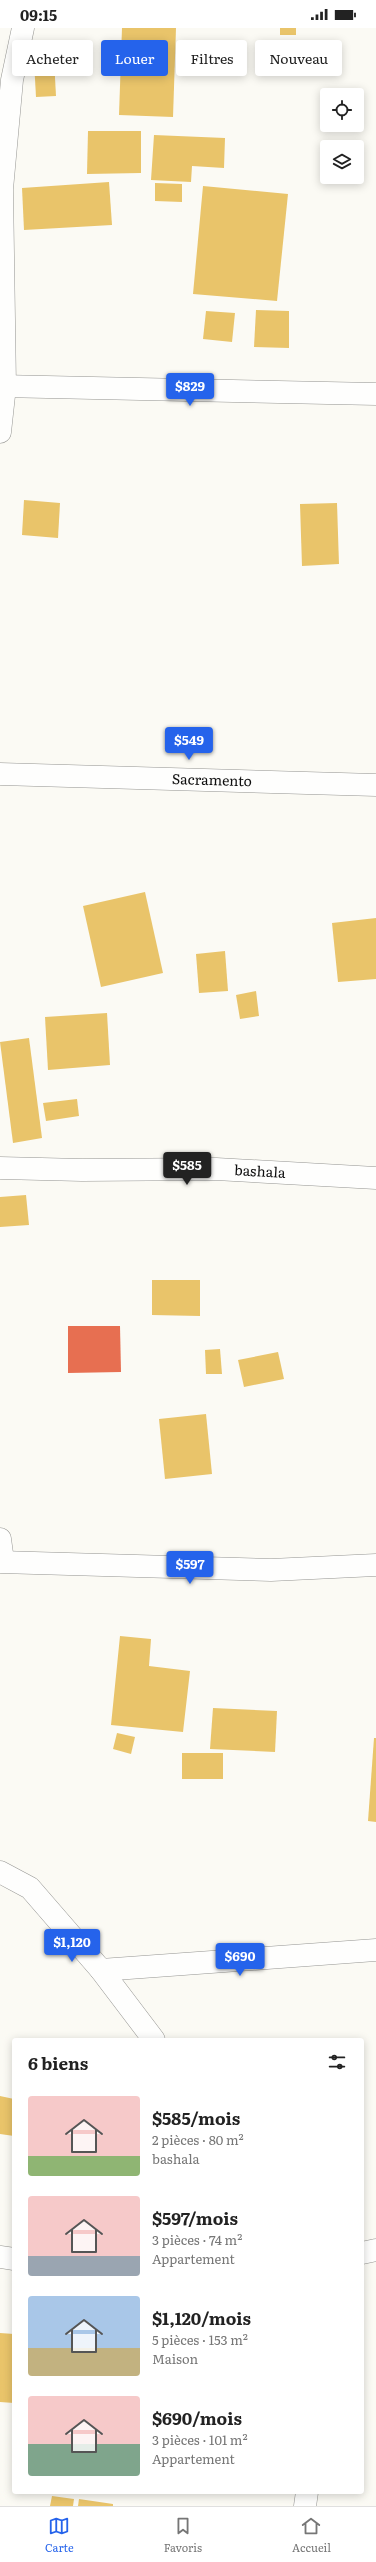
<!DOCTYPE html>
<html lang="fr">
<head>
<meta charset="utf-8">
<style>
  body { margin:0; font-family:Literata,serif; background:#f6f6f6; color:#222; height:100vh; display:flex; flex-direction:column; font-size:15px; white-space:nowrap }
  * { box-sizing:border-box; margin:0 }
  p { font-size:13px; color:#767676 }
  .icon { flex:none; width:22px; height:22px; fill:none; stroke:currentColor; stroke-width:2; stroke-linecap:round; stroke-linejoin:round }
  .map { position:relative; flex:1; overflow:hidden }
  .drawer { position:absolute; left:12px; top:2010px; width:352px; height:456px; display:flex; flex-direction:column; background:#fff; border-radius:4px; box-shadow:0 2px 10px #0003 }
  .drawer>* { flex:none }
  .top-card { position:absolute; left:12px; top:12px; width:352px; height:36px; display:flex; gap:8px }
  .fabs { position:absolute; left:320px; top:60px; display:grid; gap:8px }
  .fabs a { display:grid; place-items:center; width:44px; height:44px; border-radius:4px; background:#fff; box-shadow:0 2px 10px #0003; font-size:20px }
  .price { position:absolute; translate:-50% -34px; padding:0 9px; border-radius:4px; background:#2563eb; color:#fff; font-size:13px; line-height:26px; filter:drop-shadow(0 1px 2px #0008) }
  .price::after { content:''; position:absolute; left:50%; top:24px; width:12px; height:9px; margin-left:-6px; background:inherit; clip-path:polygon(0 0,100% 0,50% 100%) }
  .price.current { background:#222; color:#fff }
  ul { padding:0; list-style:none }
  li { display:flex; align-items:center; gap:12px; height:100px; padding:0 16px }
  li span { display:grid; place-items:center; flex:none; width:112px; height:80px; border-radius:4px; color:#555 }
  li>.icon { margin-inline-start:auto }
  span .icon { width:48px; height:48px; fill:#fffc; stroke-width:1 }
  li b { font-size:17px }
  h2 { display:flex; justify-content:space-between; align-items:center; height:48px; padding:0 16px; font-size:17px }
  .pill { padding:0 14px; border-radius:4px; background:#fff; box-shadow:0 2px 10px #0003; font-size:14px; line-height:36px }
  .pill.current { background:#2563eb; color:#fff }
  .status { display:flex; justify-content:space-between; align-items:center; height:28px; padding:0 20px; background:#fff; direction:ltr }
  .status svg { height:11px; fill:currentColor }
  .menu { display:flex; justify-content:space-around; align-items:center; height:56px; border-top:1px solid #e0e0e0; background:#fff; font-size:11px; color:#767676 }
  .menu a { display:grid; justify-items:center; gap:2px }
  .menu .current { color:#2563eb }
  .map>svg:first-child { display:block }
  .homes { fill:#e9c46a }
  .shops { fill:#e76f51 }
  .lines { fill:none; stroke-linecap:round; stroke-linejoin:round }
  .minor-casing { stroke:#959592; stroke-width:23 }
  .minor { stroke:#fefefd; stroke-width:22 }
  .labels { text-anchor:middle; stroke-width:4; stroke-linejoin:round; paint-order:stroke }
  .street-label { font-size:14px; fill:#0f0f0f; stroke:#fff }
</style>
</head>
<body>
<div class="status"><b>09:15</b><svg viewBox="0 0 49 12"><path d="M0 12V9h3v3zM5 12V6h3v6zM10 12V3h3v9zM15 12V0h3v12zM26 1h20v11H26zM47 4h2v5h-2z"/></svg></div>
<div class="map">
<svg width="376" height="2478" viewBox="0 0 376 2478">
  <rect width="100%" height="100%" fill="#fbfaf4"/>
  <g class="homes">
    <polygon points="122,0 176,0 173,89 119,87"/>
    <rect x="280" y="0" width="16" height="7"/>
    <polygon points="54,31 56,68 36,69 34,33"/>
    <polygon points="88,103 141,103 141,145 87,146"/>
    <polygon points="154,107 225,110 224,140 192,138 191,154 151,152"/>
    <polygon points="109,154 112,197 24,202 22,160"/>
    <polygon points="155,155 182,156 182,174 155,173"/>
    <polygon points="203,158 288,166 277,273 193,266"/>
    <polygon points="256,282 289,283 289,320 254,319"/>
    <polygon points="206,283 235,285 232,314 203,311"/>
    <polygon points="24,472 60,475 58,510 22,507"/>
    <polygon points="337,475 339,536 302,538 300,476"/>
    <polygon points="145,864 163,945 101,959 83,878"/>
    <polygon points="376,890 376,951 338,954 332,895"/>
    <polygon points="225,923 228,963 199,965 196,926"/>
    <polygon points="256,963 259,988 240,991 236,967"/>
    <polygon points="107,985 110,1037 48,1042 45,989"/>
    <polygon points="29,1010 42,1110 13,1115 0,1014"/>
    <polygon points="77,1071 79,1088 46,1093 43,1075"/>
    <polygon points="26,1167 29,1197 0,1199 0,1169"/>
    <polygon points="152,1252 200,1252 200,1288 152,1287"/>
    <polygon points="220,1321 222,1346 206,1346 205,1322"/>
    <polygon points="278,1324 284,1351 244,1359 238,1332"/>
    <polygon points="206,1386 212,1446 165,1451 159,1391"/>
    <polygon points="120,1608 151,1611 149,1638 190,1643 183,1704 111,1697"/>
    <polygon points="213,1680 277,1683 275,1724 210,1721"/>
    <polygon points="117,1705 135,1709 131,1726 113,1721"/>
    <polygon points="374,1710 376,1710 376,1794 368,1793"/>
    <rect x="182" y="1725" width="41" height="26"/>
    <polygon points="0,2068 14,2071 14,2108 0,2106"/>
    <polygon points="0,2305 14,2306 14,2375 0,2374"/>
    <polygon points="52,2468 74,2471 73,2478 50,2478"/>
    <polygon points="79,2471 113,2476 113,2478 78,2478"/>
  </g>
  <polygon class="shops" points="68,1298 120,1298 121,1344 68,1345"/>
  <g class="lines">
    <g class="minor-casing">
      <g id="minor">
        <polyline points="0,358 376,366"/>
        <polyline points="0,404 5,358 2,161 12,52 23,0"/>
        <path id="s1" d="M0,746L376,757"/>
        <path id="s2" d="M0,1140L82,1142L216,1141L376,1150"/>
        <polyline points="0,1511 3,1533"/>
        <polyline points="0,1534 271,1542 376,1537"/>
        <polyline points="0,1844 30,1860 101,1942 154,2012"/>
        <polyline points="101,1942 376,1922"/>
        <polyline points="362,2225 376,2222"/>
        <polyline points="0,2229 14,2231"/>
        <polyline points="305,2478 307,2464"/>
      </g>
    </g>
    <use href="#minor" class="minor"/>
  </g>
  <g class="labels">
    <g class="street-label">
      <text dy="5" stroke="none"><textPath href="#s1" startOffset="212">Sacramento</textPath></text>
      <text dy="5" stroke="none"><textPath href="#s2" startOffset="260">bashala</textPath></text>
    </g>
  </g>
</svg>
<div class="fabs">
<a><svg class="icon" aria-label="locate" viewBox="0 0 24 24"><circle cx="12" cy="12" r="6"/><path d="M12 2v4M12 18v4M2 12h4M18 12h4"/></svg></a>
<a><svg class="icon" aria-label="layers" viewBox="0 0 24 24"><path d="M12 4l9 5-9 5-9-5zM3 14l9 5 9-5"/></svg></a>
</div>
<b class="price" style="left:190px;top:379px">$829</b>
<b class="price" style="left:189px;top:733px">$549</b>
<b class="price current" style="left:187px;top:1158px">$585</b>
<b class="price" style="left:190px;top:1557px">$597</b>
<b class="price" style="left:72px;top:1935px">$1,120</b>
<b class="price" style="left:240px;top:1949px">$690</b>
<div class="top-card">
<a class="pill">Acheter</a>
<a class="pill current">Louer</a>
<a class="pill">Filtres</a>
<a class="pill">Nouveau</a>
</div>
<section class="drawer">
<h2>6 biens<svg class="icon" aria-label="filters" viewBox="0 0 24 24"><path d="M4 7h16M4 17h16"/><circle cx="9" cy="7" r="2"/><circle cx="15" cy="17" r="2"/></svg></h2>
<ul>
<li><span style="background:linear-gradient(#f6c9c9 75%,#8fb573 0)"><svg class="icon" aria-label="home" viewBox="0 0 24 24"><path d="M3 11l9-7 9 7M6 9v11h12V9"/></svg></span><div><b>$585/mois</b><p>2 pièces · 80 m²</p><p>bashala</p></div></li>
<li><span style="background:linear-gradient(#f6c9c9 75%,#9aa5b1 0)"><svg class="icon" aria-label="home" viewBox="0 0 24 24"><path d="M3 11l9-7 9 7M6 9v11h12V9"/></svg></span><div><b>$597/mois</b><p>3 pièces · 74 m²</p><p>Appartement</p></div></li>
<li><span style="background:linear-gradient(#a9c7e8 65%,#c2b280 0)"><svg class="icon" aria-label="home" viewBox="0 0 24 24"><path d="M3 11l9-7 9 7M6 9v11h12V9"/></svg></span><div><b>$1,120/mois</b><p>5 pièces · 153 m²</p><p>Maison</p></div></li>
<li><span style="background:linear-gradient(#f6c9c9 60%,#7fa58c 0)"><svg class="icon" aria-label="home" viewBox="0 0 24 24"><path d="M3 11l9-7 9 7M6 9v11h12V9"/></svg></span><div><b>$690/mois</b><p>3 pièces · 101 m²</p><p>Appartement</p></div></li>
</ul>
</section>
</div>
<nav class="menu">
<a class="current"><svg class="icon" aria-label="map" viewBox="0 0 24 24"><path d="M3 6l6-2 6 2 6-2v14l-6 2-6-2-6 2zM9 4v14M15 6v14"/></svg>Carte</a>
<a><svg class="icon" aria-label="saved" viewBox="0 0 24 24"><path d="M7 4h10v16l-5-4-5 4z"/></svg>Favoris</a>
<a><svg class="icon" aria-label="home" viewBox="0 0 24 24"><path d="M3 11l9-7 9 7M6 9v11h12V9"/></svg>Accueil</a>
</nav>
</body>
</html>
